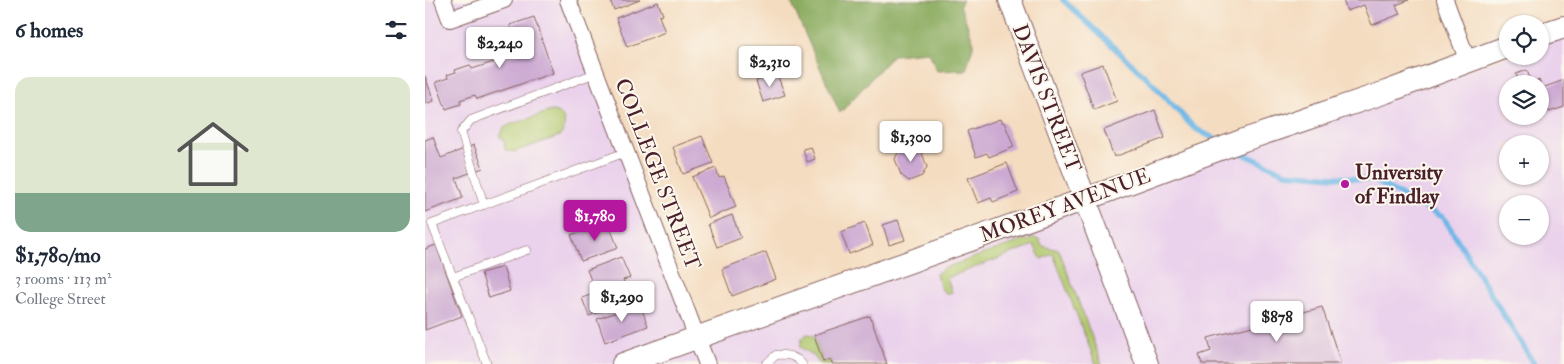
<!DOCTYPE html>
<html lang="en">
<head>
<meta charset="utf-8">
<style>
  body { margin:0; font-family:"IM FELL Double Pica",serif; background:#f2f2f3; color:#1f2937; height:100vh; display:flex; flex-direction:column; font-size:19px; white-space:nowrap }
  * { box-sizing:border-box; margin:0 }
  p { font-size:16px; color:#747a83 }
  .icon { flex:none; width:28px; height:28px; fill:none; stroke:currentColor; stroke-width:2; stroke-linecap:round; stroke-linejoin:round }
  .map { position:relative; flex:1; overflow:hidden }
  .panel { display:flex; flex-direction:column; background:#fff; width:425px }
  .panel>* { flex:none }
  .fabs { position:absolute; left:1074px; top:15px; display:grid; gap:10px }
  .fabs a { display:grid; place-items:center; width:50px; height:50px; border-radius:50%; background:#fff; box-shadow:0 1px 4px #0004; font-size:25px }
  .price { position:absolute; translate:-50% -42px; padding:0 11px; border-radius:5px; background:#fff; color:#222; font-size:16px; line-height:32px; filter:drop-shadow(0 1px 2px #0008) }
  .price::after { content:''; position:absolute; left:50%; top:30px; width:15px; height:11px; margin-left:-8px; background:inherit; clip-path:polygon(0 0,100% 0,50% 100%) }
  .price.on { background:#b5179e; color:#fff }
  ul { padding:0; list-style:none }
  li { display:grid; align-content:center; gap:10px; height:265px; padding:0 15px }
  li+li { border-top:1px solid #e0e1e3 }
  li span { display:grid; place-items:center; height:155px; border-radius:15px; color:#555 }
  li>.icon { margin-inline-start:auto }
  span .icon { width:90px; height:90px; fill:#fffc; stroke-width:1 }
  li b { font-size:21px }
  h2 { display:flex; justify-content:space-between; align-items:center; height:60px; padding:0 15px; font-size:21px }
  main { display:flex; flex:1; min-height:0 }
  .map>svg:first-child { display:block }
  .built { fill:#ead1ec; fill-rule:evenodd }
  .green { fill:#aec66b; stroke:#7c724b }
  .forest { fill:#8aab5f; stroke:#6a6545 }
  .lines { fill:none; stroke-linecap:round; stroke-linejoin:round }
  .stream { stroke:#6eb7e6; stroke-width:5.5 }
  .building { fill:#cca9d2 }
  .lane-casing { stroke:#86615f; stroke-width:9 }
  .street-casing { stroke:#86615f; stroke-width:18 }
  .secondary-casing { stroke:#86615f; stroke-width:24 }
  .lane { stroke:#fff; stroke-width:8 }
  .street { stroke:#fff; stroke-width:16 }
  .secondary { stroke:#fff; stroke-width:22 }
  .poi-dot { fill:#b5179e; stroke:#fbf7ec; stroke-width:2 }
  .labels { text-anchor:middle; stroke-width:4; stroke-linejoin:round; paint-order:stroke }
  .street-label { font-size:21px; fill:#4a1f2b; stroke:#fbf7ec }
  .poi-label { font-size:21px; font-weight:bold; fill:#4a1f2b; stroke:#fbf7ec; text-anchor:start }
</style>
</head>
<body>
<main>
<section class="panel">
<h2>6 homes<svg class="icon" aria-label="filters" viewBox="0 0 24 24"><path d="M4 7h16M4 17h16"/><circle cx="9" cy="7" r="2"/><circle cx="15" cy="17" r="2"/></svg></h2>
<ul>
<li><span style="background:linear-gradient(#dfe7d0 75%,#7fa58c 0)"><svg class="icon" aria-label="home" viewBox="0 0 24 24"><path d="M3 11l9-7 9 7M6 9v11h12V9"/></svg></span><div><b>$1,780/mo</b><p>3 rooms · 113 m²</p><p>College Street</p></div></li>
</ul>
</section>
<div class="map">
<svg width="1139" height="364" viewBox="0 0 1139 364">
  <rect width="100%" height="100%" fill="#fbf7ec"/>
  <filter id="ink" filterUnits="userSpaceOnUse"><feTurbulence type="fractalNoise" baseFrequency=".02" numOctaves="2"/><feDisplacementMap in="SourceGraphic" scale="10" xChannelSelector="R" yChannelSelector="G"/><feConvolveMatrix kernelMatrix="1 2 1 2 8 2 1 2 1" color-interpolation-filters="sRGB"/></filter>
  <filter id="wash" filterUnits="userSpaceOnUse"><feTurbulence type="fractalNoise" baseFrequency=".0096" numOctaves="4" result="noise"/><feDisplacementMap in="SourceGraphic" scale="20" xChannelSelector="R" yChannelSelector="G"/><feGaussianBlur stdDeviation="1.12" result="paint"/><feColorMatrix in="noise" values="0 0 0 0 0 0 0 0 0 0 0 0 0 0 0 0 0 1.4 0 .05"/><feComposite in="paint" operator="in"/></filter>
  <g filter="url(#wash)">
    <rect width="100%" height="100%" fill="#f4dcc0"/>
    <path class="built" d="M0,0H144L272,338L1082,56H1115V35L1139,26V364H0ZM1082,84H1115V116H1082ZM1082,144H1115V176H1082ZM1082,204H1115V236H1082Z"/>
    <g class="green">
      <path d="M126,111C140,111 143,127 135,136L89,152L80,150L79,140L74,136L79,128L84,125Z"/>
      <polygon points="605,237 614,239 617,246 634,250 677,364 671,364 628,254 616,259 609,245 522,278 527,292 522,294 516,289 511,274 519,268 601,239 603,241 605,240"/>
      <polygon points="382,334 389,335 398,362 405,359 407,364 395,364 388,355 375,347 377,338"/>
    </g>
    <polygon class="forest" points="365,0 538,0 535,5 549,43 541,70 512,71 504,52 468,55 415,113"/>
    <g class="lines">
      <g class="stream">
        <polyline points="638,0 727,83 769,128 796,142"/>
        <polyline points="810,150 860,173 948,180 1019,218 1109,364"/>
      </g>
    </g>
    <g id="blocks">
      <g class="building">
        <polygon points="185,0 215,0 189,10"/>
        <polygon points="918,0 984,0 971,5 975,14 947,25 939,5 922,11"/>
        <polygon points="233,2 238,15 234,16 240,32 202,47 191,18"/>
        <polygon points="109,17 128,73 52,99 50,95 35,100 36,104 21,109 11,82 23,78 22,75 31,72 30,70 45,65 47,69 94,54 85,25"/>
        <polygon points="678,64 692,101 669,110 655,72"/>
        <polygon points="1102,70 1106,82 1114,80 1117,88 1139,80 1139,107 1124,112 1122,107 1115,109 1115,84 1095,84 1091,74"/>
        <polygon points="352,74 360,95 338,102 331,81"/>
        <polygon points="0,76 9,101 0,104"/>
        <polygon points="730,110 740,138 689,157 679,130"/>
        <polygon points="575,119 576,122 579,122 589,147 564,157 562,153 551,157 542,131"/>
        <polygon points="277,136 288,163 258,174 248,147"/>
        <polygon points="8,137 16,158 49,145 58,168 31,178 38,198 0,212 0,140"/>
        <polygon points="487,146 496,150 502,167 497,176 484,181 476,175 470,159 474,150"/>
        <polygon points="386,147 390,159 382,162 378,149"/>
        <polygon points="582,163 593,192 568,202 566,198 553,203 543,178"/>
        <polygon points="291,168 294,178 299,176 311,207 284,218 267,177"/>
        <polygon points="307,215 316,238 292,247 283,224"/>
        <polygon points="473,220 480,240 464,245 458,225"/>
        <polygon points="183,222 193,248 156,261 146,235"/>
        <polygon points="440,223 448,245 424,254 416,232"/>
        <polygon points="11,245 37,316 0,330 0,249"/>
        <polygon points="341,252 351,279 307,296 297,269"/>
        <polygon points="196,257 205,278 198,280 206,299 164,316 157,298 171,293 162,270"/>
        <polygon points="78,267 85,291 64,298 56,273"/>
        <polygon points="215,304 223,326 180,342 172,319"/>
        <polygon points="897,307 916,364 777,364 774,355 786,351 783,338"/>
        <polygon points="445,316 462,364 407,364 405,359 398,362 389,335"/>
      </g>
    </g>
  </g>
  <g filter="url(#ink)">
    <use href="#blocks" fill-opacity="0" stroke="#86615f" stroke-width="1"/>
    <g class="lines">
      <g class="lane-casing">
        <g id="lane">
          <polyline points="59,205 36,132 46,120 171,73"/>
          <polyline points="28,277 102,250"/>
          <polyline points="62,364 7,224 201,152"/>
          <path d="M341,364L351,355C361,354 370,355 377,364"/>
        </g>
      </g>
      <g class="street-casing">
        <g id="street">
          <polyline points="18,0 25,19 79,0"/>
          <polyline points="143,0 282,364"/>
          <polyline points="1020,0 1043,62"/>
        </g>
      </g>
      <g class="secondary-casing">
        <g id="secondary">
          <polyline points="585,0 722,364"/>
          <polyline points="1115,35 1139,27"/>
          <polyline points="198,364 680,192 819,140 961,92 1082,47"/>
        </g>
      </g>
      <use href="#lane" class="lane"/>
      <use href="#street" class="street"/>
      <use href="#secondary" class="secondary"/>
    </g>
  </g>
  <circle class="poi-dot" cx="920" cy="184" r="5"/>
  <g class="labels">
    <g class="street-label">
      <text transform="translate(622 98) rotate(69)" y="7">DAVIS STREET</text>
      <text transform="translate(233 174) rotate(69)" y="7">COLLEGE STREET</text>
      <text transform="translate(640 205) rotate(-20)" y="7">MOREY AVENUE</text>
    </g>
    <g class="poi-label">
      <text x="930" y="179">University<tspan x="930" dy="24">of Findlay</tspan></text>
    </g>
  </g>
</svg>
<div class="fabs">
<a><svg class="icon" aria-label="locate" viewBox="0 0 24 24"><circle cx="12" cy="12" r="6"/><path d="M12 2v4M12 18v4M2 12h4M18 12h4"/></svg></a>
<a><svg class="icon" aria-label="layers" viewBox="0 0 24 24"><path d="M12 4l9 5-9 5-9-5zM3 14l9 5 9-5"/></svg></a>
<a>+</a>
<a>−</a>
</div>
<b class="price" style="left:75px;top:69px">$2,240</b>
<b class="price" style="left:345px;top:88px">$2,310</b>
<b class="price" style="left:486px;top:163px">$1,300</b>
<b class="price on" style="left:170px;top:242px">$1,780</b>
<b class="price" style="left:197px;top:323px">$1,290</b>
<b class="price" style="left:852px;top:343px">$878</b>
</div>
</main>
</body>
</html>
